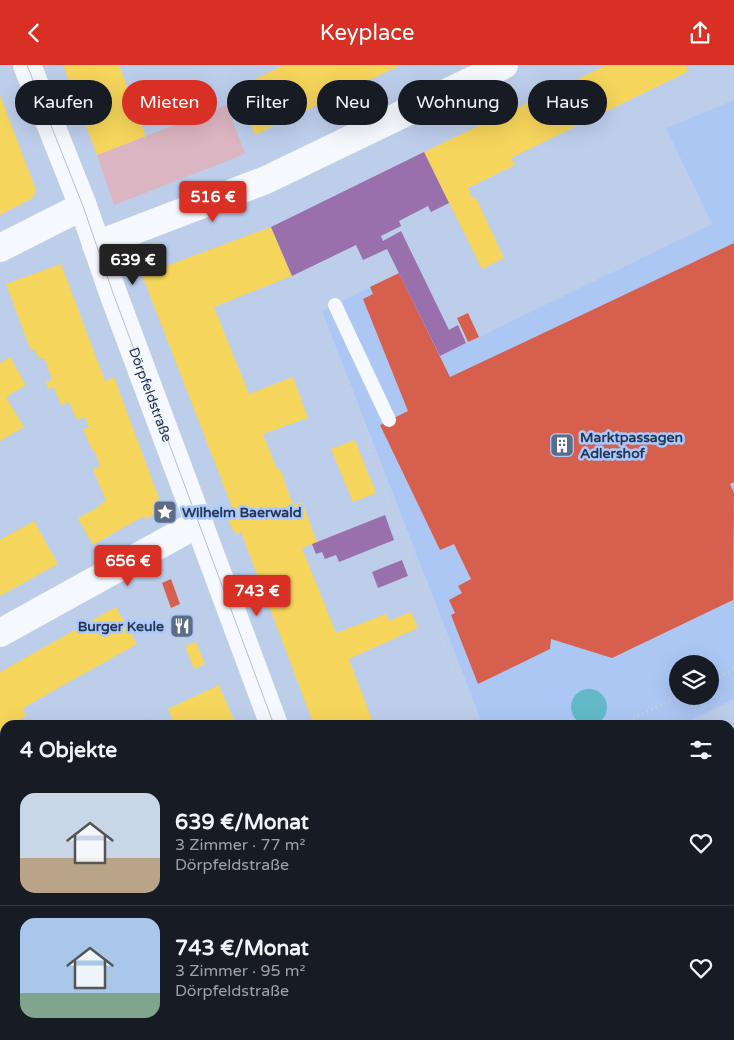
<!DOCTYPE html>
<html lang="de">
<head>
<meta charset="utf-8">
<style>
  body { margin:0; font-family:"Varela Round",sans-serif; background:#20242c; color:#f1f3f6; height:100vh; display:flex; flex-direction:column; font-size:19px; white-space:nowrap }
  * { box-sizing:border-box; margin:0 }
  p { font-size:16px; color:#9ea1a6 }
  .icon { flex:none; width:28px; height:28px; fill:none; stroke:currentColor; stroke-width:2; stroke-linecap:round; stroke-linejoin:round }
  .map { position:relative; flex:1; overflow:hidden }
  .sheet { position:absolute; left:0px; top:655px; width:735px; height:320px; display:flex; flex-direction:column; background:#171b24; border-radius:15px 15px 0 0; box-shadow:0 5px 20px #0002 }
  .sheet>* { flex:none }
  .guide { position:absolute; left:15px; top:15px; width:705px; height:45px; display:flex; gap:10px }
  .controls { position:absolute; left:669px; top:590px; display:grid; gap:10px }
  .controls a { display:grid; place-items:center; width:50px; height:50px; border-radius:50%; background:#171b24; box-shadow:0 5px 20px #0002; font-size:25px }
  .price { position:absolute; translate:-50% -42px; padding:0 11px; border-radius:5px; background:#d93025; color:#fff; font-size:16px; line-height:32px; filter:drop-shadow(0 1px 2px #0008) }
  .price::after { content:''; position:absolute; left:50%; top:30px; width:15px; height:11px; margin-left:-8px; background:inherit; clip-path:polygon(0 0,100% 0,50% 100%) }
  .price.on { background:#222; color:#fff }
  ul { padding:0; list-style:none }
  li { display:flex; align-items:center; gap:15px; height:125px; padding:0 20px }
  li+li { border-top:1px solid #363941 }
  li span { display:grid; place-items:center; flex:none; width:140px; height:100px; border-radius:15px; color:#555 }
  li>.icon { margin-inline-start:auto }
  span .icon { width:60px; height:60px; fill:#fffc; stroke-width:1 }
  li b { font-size:21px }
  h2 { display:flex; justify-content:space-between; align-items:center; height:60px; padding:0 20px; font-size:21px }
  .pill { padding:0 18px; border-radius:22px; background:#171b24; box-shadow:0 5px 20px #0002; font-size:18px; line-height:45px }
  .pill.on { background:#d93025; color:#fff }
  header { display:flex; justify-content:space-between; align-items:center; height:65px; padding:0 20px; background:#d93025; color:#fff; font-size:22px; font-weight:600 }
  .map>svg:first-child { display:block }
  .built { fill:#adc7f4; fill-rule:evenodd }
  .green { fill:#dbb5c1 }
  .water { fill:#62bac8 }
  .homes { fill:#f6d55c }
  .shops { fill:#d6604d }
  .offices { fill:#9970ab }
  .schools { fill:#4393c3 }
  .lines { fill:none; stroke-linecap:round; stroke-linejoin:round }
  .path { stroke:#cbd1db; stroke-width:3; stroke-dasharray:1 4; stroke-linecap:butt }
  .service { stroke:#f5f8fc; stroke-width:14 }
  .minor { stroke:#f5f8fc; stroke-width:28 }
  .tertiary { stroke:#f5f8fc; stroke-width:28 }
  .tram { stroke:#babfc7; stroke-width:1 }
  .labels { text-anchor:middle; stroke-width:5; stroke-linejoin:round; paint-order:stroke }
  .street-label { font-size:14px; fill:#273650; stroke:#aac9fe }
  .poi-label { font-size:14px; font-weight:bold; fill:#273650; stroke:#aac9fe; text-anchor:start }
</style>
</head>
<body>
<header><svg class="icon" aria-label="back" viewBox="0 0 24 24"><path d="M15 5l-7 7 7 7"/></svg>Keyplace<svg class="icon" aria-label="share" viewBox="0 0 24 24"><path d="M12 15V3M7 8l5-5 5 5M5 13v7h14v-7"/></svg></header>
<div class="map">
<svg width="734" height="975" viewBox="0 0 734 975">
  <rect width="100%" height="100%" fill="#bdceeb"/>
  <g class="built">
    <path d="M734,35V634L681,660H483L322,246L399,208L440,291L712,159L666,63ZM678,599H710V631H678Z"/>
    <polygon points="730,955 734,964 734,975 632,975 630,970 730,970"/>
  </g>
  <polygon class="green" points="227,40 245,89 114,140 97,90"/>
  <circle class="water" cx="589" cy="642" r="18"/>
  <g class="homes">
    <polygon points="63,0 119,0 146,71 97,90"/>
    <polygon points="284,0 401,0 255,70 237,23"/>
    <polygon points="607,0 686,0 689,6 511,93 515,100 468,123 473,134 476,133 504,193 482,204 424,87"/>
    <polygon points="0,30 36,125 33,133 0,150"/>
    <polygon points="271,162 292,211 214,242 249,329 293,312 308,353 263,369 277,404 280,404 293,440 302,437 317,477 302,483 336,568 386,549 389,556 411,547 418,563 349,594 374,660 314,660 241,467 236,469 230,460 229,449 234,447 142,210"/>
    <polygon points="61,199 105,316 114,312 160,436 156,448 146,454 144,451 93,480 78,453 100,441 100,439 106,436 93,404 100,401 95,386 92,385 83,364 89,362 85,352 77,355 69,337 61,341 54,322 48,324 46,317 52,315 45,294 38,293 35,284 31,286 6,219"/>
    <polygon points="10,292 26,320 6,332 24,362 0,376 0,298"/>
    <polygon points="355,375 376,428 353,437 331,384"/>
    <polygon points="34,456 58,499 0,531 0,475"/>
    <polygon points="116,542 137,579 23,643 26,651 10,660 5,660 5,663 0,666 0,607"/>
    <polygon points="196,577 205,599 194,604 185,581"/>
    <polygon points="219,620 236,660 175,660 168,644"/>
    <polygon points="734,818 734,846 730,840 730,820"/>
    <polygon points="5,869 5,933 0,936 0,872"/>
    <polygon points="2,964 5,968 9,975 0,975 0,965"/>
    <polygon points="143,970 170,970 161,975 146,975"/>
    <polygon points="228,970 354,970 356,975 218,975"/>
  </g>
  <g class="shops">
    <polygon points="734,178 734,417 730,419 734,428 733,535 612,593 551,574 550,584 478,619 451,550 455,548 449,535 462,528 458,521 471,514 454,479 440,485 380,360 408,346 363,234 373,229 370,222 399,208 450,312"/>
    <polygon points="468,248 479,272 468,277 457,253"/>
    <polygon points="171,514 180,539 171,543 162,518"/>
    <polygon points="186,551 192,566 177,571 172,557"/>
  </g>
  <g class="offices">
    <polygon points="424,87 449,138 431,147 428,141 399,156 401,161 381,171 383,176 401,166 449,265 458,260 466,278 440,291 387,184 363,195 356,180 292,211 271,162"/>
    <polygon points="385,450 394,475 339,497 336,490 325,494 322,487 316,489 312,479"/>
    <polygon points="402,495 408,511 378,523 372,507"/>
  </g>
  <polygon class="schools" points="647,970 699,970 701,975 649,975"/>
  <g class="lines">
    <g class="path">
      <polyline points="216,248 305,215"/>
      <polyline points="337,301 474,660"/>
      <polyline points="710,616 734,605"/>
      <polyline points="133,660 162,635 213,608"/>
      <polyline points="620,660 679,631"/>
    </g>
    <g class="service">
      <polyline points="335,240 389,355"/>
      <polyline points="602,970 604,975"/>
    </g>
    <g class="minor">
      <polyline points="96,180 266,115 504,0"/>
      <polyline points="0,183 83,141"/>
      <polyline points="0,568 199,458"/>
      <polyline points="730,763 734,761"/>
      <polyline points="186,975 195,970"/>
    </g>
    <g class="tertiary">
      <path id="s1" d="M27,0L83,141L113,228L274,660"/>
      <polyline points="390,970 392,975"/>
    </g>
    <g class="tram">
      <polyline points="27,0 83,141 113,228 274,660"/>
      <polyline points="390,970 392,975"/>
    </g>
  </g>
  <defs>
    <g id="building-square" transform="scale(1.25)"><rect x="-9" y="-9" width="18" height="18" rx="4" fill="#5c6b86" stroke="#aac9fe"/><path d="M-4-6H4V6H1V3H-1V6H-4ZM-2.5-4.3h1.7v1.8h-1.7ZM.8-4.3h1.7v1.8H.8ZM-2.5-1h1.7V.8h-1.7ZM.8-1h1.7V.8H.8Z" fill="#fff"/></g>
    <g id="sight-square" transform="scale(1.25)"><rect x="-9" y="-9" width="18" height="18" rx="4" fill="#5c6b86" stroke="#aac9fe"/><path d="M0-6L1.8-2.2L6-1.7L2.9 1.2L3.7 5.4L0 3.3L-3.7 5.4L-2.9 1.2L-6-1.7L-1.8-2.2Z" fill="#fff"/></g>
    <g id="restaurant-square" transform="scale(1.25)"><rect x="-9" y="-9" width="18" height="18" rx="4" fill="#5c6b86" stroke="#aac9fe"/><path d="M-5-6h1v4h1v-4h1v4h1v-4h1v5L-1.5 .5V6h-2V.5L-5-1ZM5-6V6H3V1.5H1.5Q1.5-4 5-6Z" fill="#fff"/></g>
  </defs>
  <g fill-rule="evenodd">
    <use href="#building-square" x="562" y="380"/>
    <use href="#sight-square" x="165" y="447"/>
    <use href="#restaurant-square" x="182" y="561"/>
  </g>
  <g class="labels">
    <g class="street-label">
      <text dy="5" stroke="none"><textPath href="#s1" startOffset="352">Dörpfeldstraße</textPath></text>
    </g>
    <g class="poi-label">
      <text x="580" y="377">Marktpassagen<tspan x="580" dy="16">Adlershof</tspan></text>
      <text x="182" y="452">Wilhelm Baerwald</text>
      <text x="164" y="566" text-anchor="end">Burger Keule</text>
    </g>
  </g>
</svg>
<div class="controls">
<a><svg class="icon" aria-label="layers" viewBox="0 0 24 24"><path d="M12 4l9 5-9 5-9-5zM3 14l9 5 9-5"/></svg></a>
</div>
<b class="price" style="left:213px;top:158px">516 €</b>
<b class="price on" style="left:133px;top:221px">639 €</b>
<b class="price" style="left:128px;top:522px">656 €</b>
<b class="price" style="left:257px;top:552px">743 €</b>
<div class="guide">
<a class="pill">Kaufen</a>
<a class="pill on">Mieten</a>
<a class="pill">Filter</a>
<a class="pill">Neu</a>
<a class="pill">Wohnung</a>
<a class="pill">Haus</a>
</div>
<section class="sheet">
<h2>4 Objekte<svg class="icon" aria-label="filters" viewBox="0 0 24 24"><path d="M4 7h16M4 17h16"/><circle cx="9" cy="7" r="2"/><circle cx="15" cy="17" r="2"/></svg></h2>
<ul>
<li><span style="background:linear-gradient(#c9d6e8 65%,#b9a48a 0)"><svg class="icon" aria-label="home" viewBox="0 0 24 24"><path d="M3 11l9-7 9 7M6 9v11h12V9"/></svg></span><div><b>639 €/Monat</b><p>3 Zimmer · 77 m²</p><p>Dörpfeldstraße</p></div><svg class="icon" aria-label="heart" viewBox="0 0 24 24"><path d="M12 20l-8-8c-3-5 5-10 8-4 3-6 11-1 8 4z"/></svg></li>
<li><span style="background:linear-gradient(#a9c7e8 75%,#7fa58c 0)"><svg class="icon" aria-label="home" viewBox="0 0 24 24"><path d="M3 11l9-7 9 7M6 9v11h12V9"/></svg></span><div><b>743 €/Monat</b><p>3 Zimmer · 95 m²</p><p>Dörpfeldstraße</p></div><svg class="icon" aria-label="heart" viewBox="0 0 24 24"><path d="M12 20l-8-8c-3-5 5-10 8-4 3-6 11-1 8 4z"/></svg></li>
</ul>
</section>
</div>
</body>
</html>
